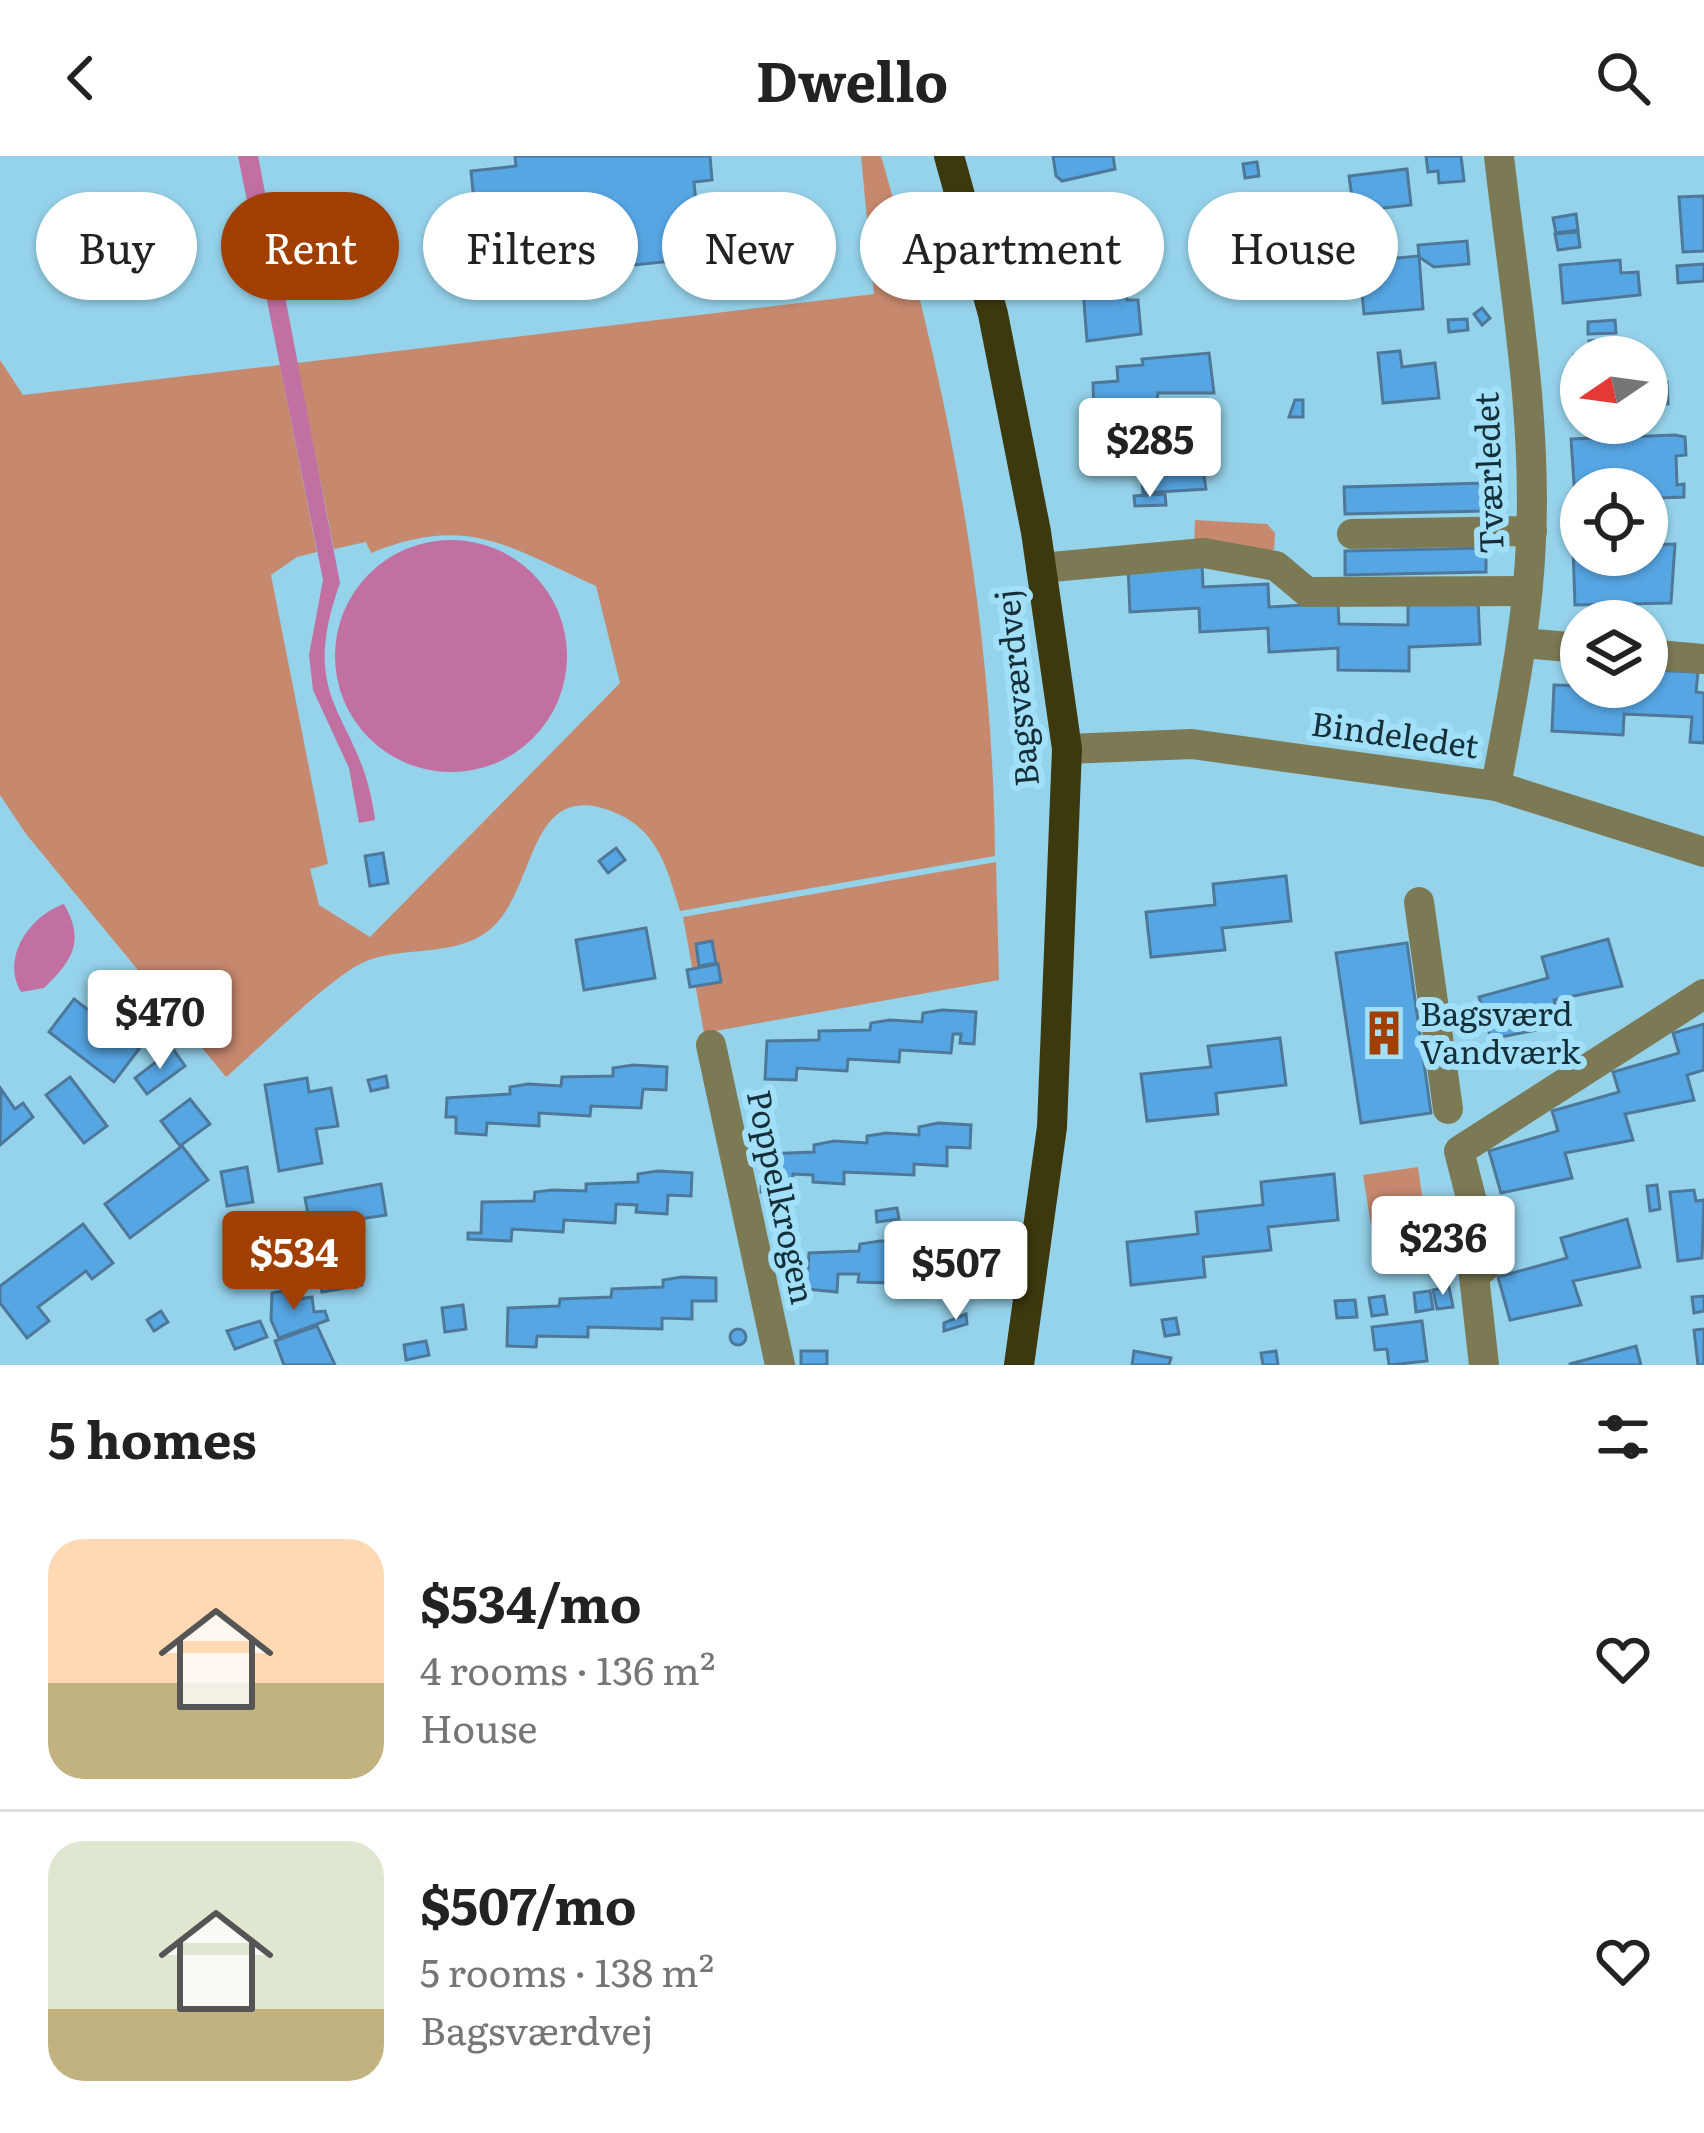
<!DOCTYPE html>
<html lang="en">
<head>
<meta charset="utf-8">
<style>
  body { margin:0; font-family:Literata,serif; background:#f2f2f2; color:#222; height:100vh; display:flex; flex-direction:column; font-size:45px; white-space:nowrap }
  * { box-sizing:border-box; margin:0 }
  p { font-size:39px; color:#767676 }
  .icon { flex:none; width:66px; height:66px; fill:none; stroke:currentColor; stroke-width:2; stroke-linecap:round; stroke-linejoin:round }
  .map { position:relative; height:1209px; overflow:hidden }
  .side { display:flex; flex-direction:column; background:#fff; flex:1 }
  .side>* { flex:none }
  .guide { position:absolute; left:36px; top:36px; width:1632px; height:108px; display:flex; gap:24px }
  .needle { width:78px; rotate:257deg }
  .fabs { position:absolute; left:1560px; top:180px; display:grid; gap:24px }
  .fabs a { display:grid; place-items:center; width:108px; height:108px; border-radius:50%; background:#fff; box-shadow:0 3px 9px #0004; font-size:60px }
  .price { position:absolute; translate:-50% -102px; padding:0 27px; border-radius:12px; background:#fff; color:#222; font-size:39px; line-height:78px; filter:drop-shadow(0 3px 6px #0008) }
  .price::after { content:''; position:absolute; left:50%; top:72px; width:36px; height:27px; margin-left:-18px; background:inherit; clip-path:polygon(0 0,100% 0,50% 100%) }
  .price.selected { background:#a13f00; color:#fff }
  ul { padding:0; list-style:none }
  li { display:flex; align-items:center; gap:36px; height:300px; padding:0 48px }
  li+li { border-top:3px solid #e0e0e0 }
  li span { display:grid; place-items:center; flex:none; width:336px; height:240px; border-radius:36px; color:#555 }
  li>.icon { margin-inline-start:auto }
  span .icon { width:144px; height:144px; fill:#fffc; stroke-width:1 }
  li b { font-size:51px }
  h2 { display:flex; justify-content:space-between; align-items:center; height:144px; padding:0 48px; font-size:51px }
  .pill { padding:0 42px; border-radius:54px; background:#fff; box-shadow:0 3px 9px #0004; font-size:42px; line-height:108px }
  .pill.selected { background:#a13f00; color:#fff }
  header { display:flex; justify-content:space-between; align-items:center; height:156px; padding:0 48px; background:#fff; font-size:54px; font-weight:700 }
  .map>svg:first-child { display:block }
  .green { fill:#c7896e }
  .water { fill:#c270a1 }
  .building { fill:#57a6e4; stroke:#4e789a; stroke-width:3 }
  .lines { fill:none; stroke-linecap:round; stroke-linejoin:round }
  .minor { stroke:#7c7a54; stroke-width:30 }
  .major { stroke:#3d390e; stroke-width:30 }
  .labels { text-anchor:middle; stroke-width:12; stroke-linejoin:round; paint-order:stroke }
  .street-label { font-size:33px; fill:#152f38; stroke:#a1e0f8 }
  .poi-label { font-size:33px; fill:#152f38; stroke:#a1e0f8; text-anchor:start }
</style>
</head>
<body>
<header><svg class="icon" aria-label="back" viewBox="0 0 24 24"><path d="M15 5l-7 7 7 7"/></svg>Dwello<svg class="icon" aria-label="search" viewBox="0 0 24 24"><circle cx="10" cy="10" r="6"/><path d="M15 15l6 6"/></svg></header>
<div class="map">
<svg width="1704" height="1209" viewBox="0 0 1704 1209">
  <rect width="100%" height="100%" fill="#95d3eb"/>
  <g class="green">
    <path d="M861,0H881C948,229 993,461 995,700L680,755C667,711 657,672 611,655C523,622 539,742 484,778C447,802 397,789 360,808C323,828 261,891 226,921L26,678L0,639V204L23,239L280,209L317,396L297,401L271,419L328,708L310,713L319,749L370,781L620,527L596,430C507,390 468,358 371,397L366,386L334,393L297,207L874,138Z"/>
    <polygon points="1195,364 1267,368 1275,377 1274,394 1194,390"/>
    <polygon points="996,706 999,824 704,877 683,761"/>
    <polygon points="1418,1011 1425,1061 1371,1069 1363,1019"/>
  </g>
  <g class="water">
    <path d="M238,0H258L340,427C295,552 362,556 375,664L359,667L349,612L313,534L309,499L323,424Z"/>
    <circle cx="451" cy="500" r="116"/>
    <path d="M64,748C85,785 73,804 44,832L21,836C0,801 31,759 64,748Z"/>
  </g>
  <g class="building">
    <polygon points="515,0 710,0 712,24 694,26 701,102 482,125 471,15 516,10"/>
    <polygon points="1053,0 1113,0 1115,13 1062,25 1056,20"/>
    <polygon points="1426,0 1461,0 1464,25 1439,27 1438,15 1428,16"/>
    <polygon points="1257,6 1259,20 1245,22 1243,8"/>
    <polygon points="1407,13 1411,49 1375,53 1377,71 1314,80 1311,55 1353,49 1349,20"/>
    <polygon points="1704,40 1704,95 1683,96 1679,41"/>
    <polygon points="1120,42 1124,43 1130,72 1112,75 1116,95 1062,105 1056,74 1086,69 1082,49"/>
    <polygon points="1576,58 1578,74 1556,77 1553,62"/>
    <polygon points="1377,72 1390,72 1392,89 1379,90"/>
    <polygon points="1578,76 1580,91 1558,94 1555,78"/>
    <polygon points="1467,85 1469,108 1434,111 1419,101 1418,89"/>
    <polygon points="1325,97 1328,121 1309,124 1307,99"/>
    <polygon points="1419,100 1423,153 1364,158 1359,105"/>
    <polygon points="1287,103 1291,131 1279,133 1275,105"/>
    <polygon points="1620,104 1621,117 1638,116 1640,139 1563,147 1560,109"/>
    <polygon points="1704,108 1704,125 1678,127 1677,110"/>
    <polygon points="1300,111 1302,132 1295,133 1293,112"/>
    <polygon points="1125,129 1127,144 1138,144 1141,178 1087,185 1083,133"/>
    <polygon points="1482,152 1490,162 1482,169 1474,158"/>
    <polygon points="1467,163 1468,174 1449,176 1448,164"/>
    <polygon points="1615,164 1616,177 1588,178 1588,166"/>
    <polygon points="1612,183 1613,201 1581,201 1577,251 1574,199 1589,199 1589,185"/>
    <polygon points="1400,195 1402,211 1435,207 1439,242 1383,247 1378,197"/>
    <polygon points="1209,197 1214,237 1158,237 1156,251 1138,253 1138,259 1148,258 1149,271 1137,272 1136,261 1131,262 1132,292 1095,293 1093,227 1118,225 1117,211 1143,209 1142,203"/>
    <polygon points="1647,224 1667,226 1668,248 1647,250"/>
    <polygon points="1295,244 1303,244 1303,261 1289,261"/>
    <polygon points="1675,279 1685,281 1686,299 1676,300 1677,329 1684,328 1684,341 1658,342 1647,339 1647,333 1581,333 1581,342 1575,342 1571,283"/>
    <polygon points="1172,280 1173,285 1198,280 1206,333 1143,337 1139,290"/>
    <polygon points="1485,327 1486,355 1345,358 1344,331"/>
    <polygon points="1165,338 1166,349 1135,350 1134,340"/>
    <polygon points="1675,388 1671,447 1575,449 1573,391 1581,391 1581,399 1647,399 1647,389"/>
    <polygon points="1486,392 1486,416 1345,419 1345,395"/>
    <polygon points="1202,406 1203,431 1268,428 1269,451 1338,447 1339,468 1408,469 1408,447 1478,444 1480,488 1409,491 1409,515 1338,514 1338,492 1269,496 1268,472 1200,476 1199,452 1130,456 1128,410"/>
    <polygon points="1647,514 1698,516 1696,536 1704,537 1704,587 1690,586 1692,561 1624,558 1623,579 1552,575 1554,529 1647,531"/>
    <polygon points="616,692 625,704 608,717 599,705"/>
    <polygon points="383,697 388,727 370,730 365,700"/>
    <polygon points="1286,720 1291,765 1222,772 1225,794 1151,801 1146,756 1215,749 1213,728"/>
    <polygon points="646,772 655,822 584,834 576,784"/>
    <polygon points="1608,783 1622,830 1554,844 1561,869 1491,883 1479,841 1548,822 1542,801"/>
    <polygon points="712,785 716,807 699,810 696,788"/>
    <polygon points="1407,787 1431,957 1361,967 1336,797"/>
    <polygon points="718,808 721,826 690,831 687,814"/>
    <polygon points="74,843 139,893 114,926 49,876"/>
    <polygon points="942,854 976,856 974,888 960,887 961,878 953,878 951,897 900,894 899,906 848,903 847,915 797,912 796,924 765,923 767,885 819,884 819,875 870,874 871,867 890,864 922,866 923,857"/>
    <polygon points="1704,868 1704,914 1687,919 1694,944 1625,958 1633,984 1565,997 1572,1022 1501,1037 1489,995 1558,975 1552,955 1619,936 1613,916 1679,897 1673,877"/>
    <polygon points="1280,882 1286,929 1216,937 1218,958 1147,965 1141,918 1211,911 1208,890"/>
    <polygon points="173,893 185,910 147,938 135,922"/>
    <polygon points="633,909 667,911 666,934 643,933 641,952 591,950 590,960 539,957 539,970 487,967 486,979 456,977 456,961 446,961 447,942 510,938 510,931 528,928 561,930 562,921 613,920 613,912"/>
    <polygon points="386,920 388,931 371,935 368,924"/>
    <polygon points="70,921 107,970 84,987 46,939"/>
    <polygon points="307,922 309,936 331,932 338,970 316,973 322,1007 279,1015 265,929"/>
    <polygon points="1,933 15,953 23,947 33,961 0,989"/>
    <polygon points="190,943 210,968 180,990 161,965"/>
    <polygon points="938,967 971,969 970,992 947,991 947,1010 914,1008 914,1019 844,1016 844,1028 813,1026 813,1019 793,1018 792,1037 761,1036 763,998 814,996 814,989 834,985 867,987 867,980 886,977 919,979 919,971"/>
    <polygon points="182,990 208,1024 130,1082 105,1048"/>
    <polygon points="247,1011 253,1046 227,1050 221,1016"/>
    <polygon points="658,1015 692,1017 691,1040 668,1039 667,1058 636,1056 637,1049 616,1048 615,1067 564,1064 563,1076 512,1073 511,1085 468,1083 468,1077 481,1077 482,1046 534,1045 535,1036 553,1034 586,1035 586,1028 638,1026 638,1018"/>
    <polygon points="1334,1018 1338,1064 1268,1071 1271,1094 1203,1101 1205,1121 1131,1129 1127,1086 1198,1078 1196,1056 1263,1049 1261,1026"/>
    <polygon points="381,1028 386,1059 360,1063 363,1078 357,1079 362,1129 322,1136 305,1042"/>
    <polygon points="1657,1029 1660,1053 1650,1055 1647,1030"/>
    <polygon points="1694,1034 1696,1045 1704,1044 1702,1102 1678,1105 1670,1036"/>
    <polygon points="897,1052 899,1063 877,1066 876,1055"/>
    <polygon points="1627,1063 1640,1111 1573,1125 1581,1149 1510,1164 1498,1121 1567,1102 1561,1082"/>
    <polygon points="83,1068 113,1107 92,1123 86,1115 38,1151 49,1165 27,1182 0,1147 0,1130"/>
    <polygon points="931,1076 964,1077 963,1100 941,1099 941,1118 890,1116 889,1127 858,1126 859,1118 838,1118 837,1136 796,1132 797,1113 808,1113 809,1097 859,1095 860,1088 880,1085 912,1086 912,1079"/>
    <polygon points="682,1121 716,1122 716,1145 692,1145 692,1163 662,1162 662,1173 588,1171 588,1181 537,1180 536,1191 507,1190 508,1152 559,1150 560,1143 611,1141 612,1133 663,1131 663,1124"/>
    <polygon points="1449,1131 1453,1151 1437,1153 1433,1134"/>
    <polygon points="297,1132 298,1143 312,1141 314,1156 325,1155 328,1164 279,1182 271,1164 272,1137"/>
    <polygon points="1430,1135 1433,1153 1416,1156 1414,1137"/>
    <polygon points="1384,1140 1387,1158 1372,1160 1369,1142"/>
    <polygon points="1704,1140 1704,1155 1694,1157 1692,1141"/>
    <polygon points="1355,1144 1357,1161 1337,1162 1335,1145"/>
    <polygon points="463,1149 466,1173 445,1176 442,1152"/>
    <polygon points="161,1155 168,1166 154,1175 147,1164"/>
    <polygon points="966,1158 967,1168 944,1175 944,1167"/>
    <polygon points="1176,1162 1179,1178 1165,1180 1162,1164"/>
    <polygon points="260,1165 267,1181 235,1193 227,1175"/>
    <polygon points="1422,1165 1427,1205 1389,1209 1387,1193 1375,1194 1372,1171"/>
    <polygon points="317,1170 335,1209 284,1209 275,1185"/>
    <circle cx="738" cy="1181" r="8"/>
    <polygon points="1704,1173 1704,1209 1698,1209 1694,1174"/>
    <polygon points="426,1185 429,1199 406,1204 404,1189"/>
    <polygon points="1636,1190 1641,1209 1570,1209 1570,1208"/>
    <rect x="801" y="1195" width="26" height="14"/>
    <polygon points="1134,1195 1171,1202 1169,1209 1132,1209"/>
    <polygon points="1276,1195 1278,1209 1263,1209 1261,1197"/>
  </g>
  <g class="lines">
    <g class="minor">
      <polyline points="1352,378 1532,375"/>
      <polyline points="1041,412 1204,397 1276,410 1307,436 1527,435"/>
      <polyline points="1522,487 1581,492"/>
      <polyline points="1647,498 1704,503"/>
      <polyline points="1067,593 1192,588 1496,630 1704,696"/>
      <path d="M1496,630C1511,548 1528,467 1531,384C1537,257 1513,126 1499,0"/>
      <polyline points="1419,746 1448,953"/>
      <polyline points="711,889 780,1209"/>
      <polyline points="1484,1209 1474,1120 1488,1108 1459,995 1704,838"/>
    </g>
    <polyline class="major" points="949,0 993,158 1036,376 1067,593 1052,971 1019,1209"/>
  </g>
  <defs>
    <g id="building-bare" transform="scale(3.6)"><path d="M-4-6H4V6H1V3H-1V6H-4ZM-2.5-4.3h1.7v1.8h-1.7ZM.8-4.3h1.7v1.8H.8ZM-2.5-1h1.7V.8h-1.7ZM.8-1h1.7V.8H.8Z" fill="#a13f00" stroke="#a1e0f8" stroke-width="2.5" paint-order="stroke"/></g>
  </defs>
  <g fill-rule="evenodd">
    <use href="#building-bare" x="1384" y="877"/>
  </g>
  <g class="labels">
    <g class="street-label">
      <text transform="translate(1489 317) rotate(-92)" y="12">Tværledet</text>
      <text transform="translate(1017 532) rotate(-96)" y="12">Bagsværdvej</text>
      <text transform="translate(1395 579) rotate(8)" y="12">Bindeledet</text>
      <text transform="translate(781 1041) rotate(78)" y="12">Poppelkrogen</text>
    </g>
    <g class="poi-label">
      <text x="1420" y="870">Bagsværd<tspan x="1420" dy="38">Vandværk</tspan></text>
    </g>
  </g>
</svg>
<div class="fabs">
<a><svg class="needle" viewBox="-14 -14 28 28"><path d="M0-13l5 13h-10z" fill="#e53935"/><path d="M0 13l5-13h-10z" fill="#767676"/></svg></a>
<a><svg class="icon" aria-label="locate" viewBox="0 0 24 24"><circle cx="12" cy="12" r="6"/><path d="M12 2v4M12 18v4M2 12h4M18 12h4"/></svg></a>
<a><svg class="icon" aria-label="layers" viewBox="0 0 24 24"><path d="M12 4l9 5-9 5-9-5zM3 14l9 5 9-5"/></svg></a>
</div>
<b class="price" style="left:1150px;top:344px">$285</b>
<b class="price" style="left:160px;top:916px">$470</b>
<b class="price" style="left:1443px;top:1142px">$236</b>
<b class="price selected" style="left:294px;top:1157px">$534</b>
<b class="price" style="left:956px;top:1167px">$507</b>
<div class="guide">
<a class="pill">Buy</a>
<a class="pill selected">Rent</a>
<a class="pill">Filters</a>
<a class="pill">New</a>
<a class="pill">Apartment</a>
<a class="pill">House</a>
</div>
</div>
<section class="side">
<h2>5 homes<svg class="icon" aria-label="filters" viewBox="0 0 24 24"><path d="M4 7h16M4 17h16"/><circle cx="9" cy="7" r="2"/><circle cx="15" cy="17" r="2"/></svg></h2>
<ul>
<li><span style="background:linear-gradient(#ffd9b3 60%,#c2b280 0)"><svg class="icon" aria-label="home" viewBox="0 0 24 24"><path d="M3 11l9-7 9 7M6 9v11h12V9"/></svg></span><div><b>$534/mo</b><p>4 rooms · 136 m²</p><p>House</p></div><svg class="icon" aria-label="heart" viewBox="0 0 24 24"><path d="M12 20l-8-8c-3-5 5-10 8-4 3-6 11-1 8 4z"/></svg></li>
<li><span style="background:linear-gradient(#dfe7d0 70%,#c2b280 0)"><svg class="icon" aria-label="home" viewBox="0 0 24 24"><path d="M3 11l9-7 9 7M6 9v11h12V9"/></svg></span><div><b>$507/mo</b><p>5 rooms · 138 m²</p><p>Bagsværdvej</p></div><svg class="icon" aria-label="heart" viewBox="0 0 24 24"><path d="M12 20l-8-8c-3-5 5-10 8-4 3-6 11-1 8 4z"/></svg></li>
</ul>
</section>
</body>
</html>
